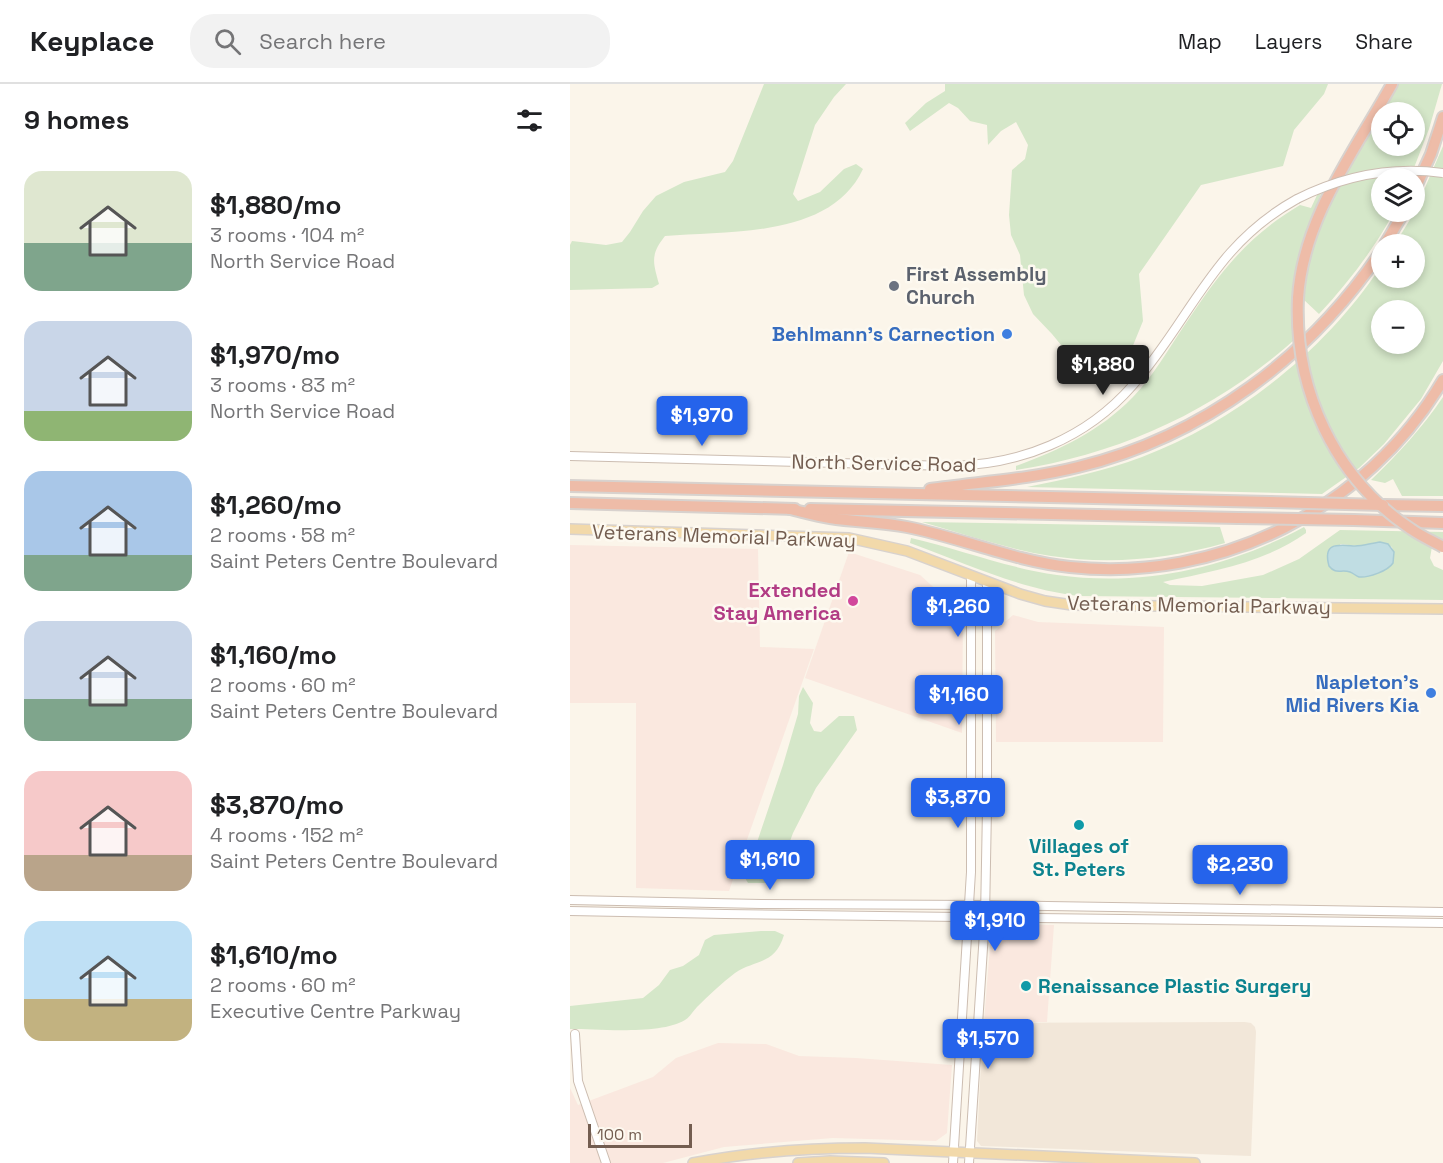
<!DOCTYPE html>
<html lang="en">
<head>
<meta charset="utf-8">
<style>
  body { margin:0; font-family:"Space Grotesk",sans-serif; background:#f2f2f2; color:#202124; height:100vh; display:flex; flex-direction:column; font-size:22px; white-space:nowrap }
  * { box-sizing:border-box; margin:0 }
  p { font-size:20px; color:#757577 }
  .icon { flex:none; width:33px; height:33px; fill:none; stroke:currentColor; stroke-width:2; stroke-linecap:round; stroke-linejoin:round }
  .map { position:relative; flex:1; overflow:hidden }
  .side { display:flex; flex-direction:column; background:#fff; width:570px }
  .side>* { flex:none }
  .tools { position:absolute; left:801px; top:18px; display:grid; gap:12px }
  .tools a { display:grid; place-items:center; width:54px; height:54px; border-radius:50%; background:#fff; box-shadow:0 3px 9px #0003; font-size:30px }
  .scale { position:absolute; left:18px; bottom:15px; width:104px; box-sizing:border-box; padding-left:6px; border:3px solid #735d50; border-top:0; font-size:16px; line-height:21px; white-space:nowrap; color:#735d50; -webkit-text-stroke:4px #fdf9f0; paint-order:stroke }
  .price { position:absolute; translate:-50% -51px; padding:0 14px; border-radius:6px; background:#2563eb; color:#fff; font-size:20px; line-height:39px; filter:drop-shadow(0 2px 3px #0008) }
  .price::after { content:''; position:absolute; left:50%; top:36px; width:18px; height:14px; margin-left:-9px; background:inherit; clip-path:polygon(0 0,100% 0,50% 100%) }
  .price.current { background:#222; color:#fff }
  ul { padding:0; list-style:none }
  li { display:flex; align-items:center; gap:18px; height:150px; padding:0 24px }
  li span { display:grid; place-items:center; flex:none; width:168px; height:120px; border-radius:18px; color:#555 }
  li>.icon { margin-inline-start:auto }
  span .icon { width:72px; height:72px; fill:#fffc; stroke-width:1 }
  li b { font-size:26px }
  h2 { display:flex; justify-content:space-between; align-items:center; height:72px; padding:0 24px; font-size:26px }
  header { display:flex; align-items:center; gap:36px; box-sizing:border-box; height:84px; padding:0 30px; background:#fff; border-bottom:2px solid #e0e0e0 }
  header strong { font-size:28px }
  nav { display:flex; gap:33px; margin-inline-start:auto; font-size:21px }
  .search { width:420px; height:54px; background:#f2f2f2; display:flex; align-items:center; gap:15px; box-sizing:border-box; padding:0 21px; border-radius:24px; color:#757577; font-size:22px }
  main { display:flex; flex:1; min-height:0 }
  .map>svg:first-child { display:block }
  .residential { fill:#f2e7d9 }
  .commercial { fill:#fae8df }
  .green { fill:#d5e7c9; fill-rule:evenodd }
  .water { fill:#c0dde3; stroke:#a7cbd3; stroke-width:1.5 }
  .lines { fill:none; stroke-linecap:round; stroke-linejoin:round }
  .minor-casing { stroke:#ccbdb1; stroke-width:10 }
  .major-casing { stroke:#d8d2ce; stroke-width:12 }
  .highway-casing { stroke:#d8d2ce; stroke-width:14 }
  .minor { stroke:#fff; stroke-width:8 }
  .major { stroke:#f2d9aa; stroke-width:9 }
  .highway { stroke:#eebca8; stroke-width:10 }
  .minor-bridge-casing { stroke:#ccbdb1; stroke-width:10; stroke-linecap:butt }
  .highway-bridge-casing { stroke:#d8d2ce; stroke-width:14; stroke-linecap:butt }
  .minor-bridge { stroke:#fff; stroke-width:8 }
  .highway-bridge { stroke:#eebca8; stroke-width:10 }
  .worship-dot { fill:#6b7280; stroke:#fdf9f0; stroke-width:2 }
  .shop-dot { fill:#3f7fe0; stroke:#fdf9f0; stroke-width:2 }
  .hotel-dot { fill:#d1479c; stroke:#fdf9f0; stroke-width:2 }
  .culture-dot { fill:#0f9aa8; stroke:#fdf9f0; stroke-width:2 }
  .labels { text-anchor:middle; stroke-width:5; stroke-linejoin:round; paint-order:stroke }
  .worship-label { font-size:20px; font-weight:bold; fill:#5b616d; stroke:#fdf9f0; text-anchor:start }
  .shop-label { font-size:20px; font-weight:bold; fill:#366cbe; stroke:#fdf9f0; text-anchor:end }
  .street-label { font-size:20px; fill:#735d50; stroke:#fdf9f0 }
  .hotel-label { font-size:20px; font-weight:bold; fill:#b23c85; stroke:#fdf9f0; text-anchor:end }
  .culture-label { font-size:20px; font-weight:bold; fill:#0d838f; stroke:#fdf9f0 }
</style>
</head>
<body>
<header>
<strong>Keyplace</strong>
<div class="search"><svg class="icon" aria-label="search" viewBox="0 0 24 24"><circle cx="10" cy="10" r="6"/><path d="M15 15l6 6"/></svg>Search here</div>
<nav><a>Map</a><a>Layers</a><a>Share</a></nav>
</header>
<main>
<section class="side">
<h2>9 homes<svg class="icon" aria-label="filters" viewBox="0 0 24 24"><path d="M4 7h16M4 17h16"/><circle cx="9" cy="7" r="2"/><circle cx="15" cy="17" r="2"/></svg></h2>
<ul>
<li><span style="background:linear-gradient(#dfe7d0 60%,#7fa58c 0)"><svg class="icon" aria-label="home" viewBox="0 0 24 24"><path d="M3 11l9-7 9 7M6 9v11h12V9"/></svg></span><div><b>$1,880/mo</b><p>3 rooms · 104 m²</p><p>North Service Road</p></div></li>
<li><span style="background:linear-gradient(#c9d6e8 75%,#8fb573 0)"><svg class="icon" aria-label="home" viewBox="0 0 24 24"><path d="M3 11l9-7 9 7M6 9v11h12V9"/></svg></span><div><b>$1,970/mo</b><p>3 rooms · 83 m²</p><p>North Service Road</p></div></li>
<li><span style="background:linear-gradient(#a9c7e8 70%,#7fa58c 0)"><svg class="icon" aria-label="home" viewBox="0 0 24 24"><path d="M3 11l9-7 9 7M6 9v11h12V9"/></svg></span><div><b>$1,260/mo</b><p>2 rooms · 58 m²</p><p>Saint Peters Centre Boulevard</p></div></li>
<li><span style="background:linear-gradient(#c9d6e8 65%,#7fa58c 0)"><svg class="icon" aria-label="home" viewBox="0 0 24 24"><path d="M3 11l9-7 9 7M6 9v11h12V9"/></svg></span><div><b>$1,160/mo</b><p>2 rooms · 60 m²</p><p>Saint Peters Centre Boulevard</p></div></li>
<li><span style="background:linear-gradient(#f6c9c9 70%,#b9a48a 0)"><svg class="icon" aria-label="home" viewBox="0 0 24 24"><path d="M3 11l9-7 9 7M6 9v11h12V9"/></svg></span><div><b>$3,870/mo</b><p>4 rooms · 152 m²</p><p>Saint Peters Centre Boulevard</p></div></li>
<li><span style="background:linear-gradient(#bfe0f5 65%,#c2b280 0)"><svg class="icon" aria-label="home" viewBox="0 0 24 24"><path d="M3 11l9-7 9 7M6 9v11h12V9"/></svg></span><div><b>$1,610/mo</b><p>2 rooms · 60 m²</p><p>Executive Centre Parkway</p></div></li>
</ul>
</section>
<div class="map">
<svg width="873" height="1079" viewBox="0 0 873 1079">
  <rect width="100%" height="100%" fill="#fbf5ea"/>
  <polygon class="residential" points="675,938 681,939 685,943 686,948 681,1072 411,1062 407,1057 413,939"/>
  <g class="commercial">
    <polygon points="0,461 188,465 190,563 244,565 159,807 66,804 66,619 0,619"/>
    <polygon points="279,468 350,491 393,530 392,649 235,594"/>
    <polygon points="443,531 468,538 594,543 593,658 426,658 425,547"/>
    <polygon points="427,840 484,841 477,938 414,938 421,849"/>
    <polygon points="148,959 196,960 229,972 286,974 382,981 377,1049 366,1057 263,1054 154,1063 93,1079 0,1079 0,1004 8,1021 83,993 106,974"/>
  </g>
  <g class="green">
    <path d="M194,0H276L264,13L245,41L223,110L228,117L250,108L274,85L286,80L293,85C261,154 159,147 95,152C80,171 83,178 89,200L82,204L0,206V161L2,157L36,161L52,158L60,148L73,127L86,112L114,98L155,88L163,77Z"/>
    <polygon points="375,0 758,0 754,10 724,46 713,82 631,101 569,190 573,237 562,264 526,285 510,274 496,267 482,250 463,230 454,211 450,171 441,151 439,131 442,86 455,75 458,61 446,38 431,47 418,61 417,41 400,37 388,24 379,19 340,47 335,39 356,19 375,7"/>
    <path d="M827,0H872L859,45L840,94H812V128H824C804,165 778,199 749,230L733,215L738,174L757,121ZM812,28H844V62H812Z"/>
    <path d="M873,62V277L851,315L814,360L789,384L752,410L457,403C496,395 535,387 572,373C667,337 756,266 811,182L812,194H844V160H825L844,129ZM812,226H844V260H812Z"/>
    <path d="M748,109L751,110C734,155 722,185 721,235L733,248C652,323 555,369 446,386V382C490,366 530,347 563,313C583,292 598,266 614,242C648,191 676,153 730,121L741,124Z"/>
    <path d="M873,313V412H832L823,395L815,399L801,396C828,370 852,344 873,313Z"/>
    <path d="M352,438L650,443L655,459C598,475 541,481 481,472C437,465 394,450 352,438Z"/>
    <path d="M734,443L736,446V449C694,479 642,487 593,498L600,501L632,502L693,491L729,475L770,446L873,448V456L863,457L860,474L864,482L873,486V516L509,512C446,504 398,480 340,459L341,454C389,465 437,484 487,491C573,503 658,484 734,443ZM810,458L822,463L824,473L820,483L802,491L780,488L770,460L788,462Z"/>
    <polygon points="233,603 243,619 240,639 244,647 251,648 269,632 284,632 287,646 246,704 223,749 209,787 200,799 178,799 175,794 213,681 228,630 229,612"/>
    <path d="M191,847H205L214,851C205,881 186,875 165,889C152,899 139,911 127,923C123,927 120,933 115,936C91,951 29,945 0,945V922L73,914L89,901L100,886L113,882L129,871L135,856L144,851Z"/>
  </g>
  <path class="water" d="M810,458L818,460L824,468L823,479C818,487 798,494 789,493C786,492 783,489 780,488C771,485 766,491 759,482C752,457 770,461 785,462C793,462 802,459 810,458Z"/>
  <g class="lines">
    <g class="minor-casing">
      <g id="minor">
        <path d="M0,372L380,382C450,381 516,355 563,301C622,234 642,162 727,115"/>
        <polyline points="0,816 191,820 415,821 873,828"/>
        <polyline points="0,827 155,830 873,839"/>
        <polyline points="5,950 8,997 36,1079"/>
        <polyline points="383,1079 401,788 401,493"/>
        <polyline points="399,1079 415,833 417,724 417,499"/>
      </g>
    </g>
    <g class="major-casing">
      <g id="major">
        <polyline points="0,445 279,454 337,467 450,510 475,517 502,521 873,525"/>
        <path d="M123,1079C180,1068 237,1064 295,1064L625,1079"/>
        <polyline points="228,1079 260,1077 314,1079"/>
      </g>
    </g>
    <g class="highway-casing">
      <g id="highway">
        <polyline points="844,107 861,70 873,33"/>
        <polyline points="815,160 834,128"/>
        <path d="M728,214C733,134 784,68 822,0"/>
        <polyline points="0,402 700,418"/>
        <path d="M360,405C410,398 460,395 508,383C633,353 741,272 812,166"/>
        <polyline points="0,419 225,425"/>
        <polyline points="814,421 873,422"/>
        <path d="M220,425C233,428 247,432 260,434C285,438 311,438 337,443C392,454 444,477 500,483C649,499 797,425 873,296"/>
        <polyline points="240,425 668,434"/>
        <polyline points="784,436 873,439"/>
      </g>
    </g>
    <use href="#minor" class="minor"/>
    <use href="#major" class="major"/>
    <use href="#highway" class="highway"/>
    <g class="minor-bridge-casing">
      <path id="minor-bridge" d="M727,115C773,92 822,82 873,89"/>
    </g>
    <g class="highway-bridge-casing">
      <g id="highway-bridge">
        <path d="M728,214C724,305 764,394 841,445C851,452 862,457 873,463"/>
        <polyline points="700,418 813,421"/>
        <polyline points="668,434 784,436"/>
      </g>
    </g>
    <use href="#minor-bridge" class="minor-bridge"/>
    <use href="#highway-bridge" class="highway-bridge"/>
  </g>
  <circle class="worship-dot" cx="324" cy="202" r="6"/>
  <g class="shop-dot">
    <circle cx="437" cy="250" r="6"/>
    <circle cx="861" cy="609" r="6"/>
  </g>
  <circle class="hotel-dot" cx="283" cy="517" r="6"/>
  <g class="culture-dot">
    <circle cx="509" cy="741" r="6"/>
    <circle cx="456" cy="902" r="6"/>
  </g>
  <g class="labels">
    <g class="worship-label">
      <text x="336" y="197">First Assembly<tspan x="336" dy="23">Church</tspan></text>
    </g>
    <g class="shop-label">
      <text x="425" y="257">Behlmann's Carnection</text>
      <text x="849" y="605">Napleton's<tspan x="849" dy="23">Mid Rivers Kia</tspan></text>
    </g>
    <g class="street-label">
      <text transform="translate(314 379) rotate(1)" y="7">North Service Road</text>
      <text transform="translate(154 452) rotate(2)" y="7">Veterans Memorial Parkway</text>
      <text transform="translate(629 521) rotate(1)" y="7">Veterans Memorial Parkway</text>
    </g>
    <g class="hotel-label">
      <text x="271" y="513">Extended<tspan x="271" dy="23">Stay America</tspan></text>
    </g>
    <g class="culture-label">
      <text x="509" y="769">Villages of<tspan x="509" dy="23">St. Peters</tspan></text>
      <text x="468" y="909" text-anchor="start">Renaissance Plastic Surgery</text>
    </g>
  </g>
</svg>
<div class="tools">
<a><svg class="icon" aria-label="locate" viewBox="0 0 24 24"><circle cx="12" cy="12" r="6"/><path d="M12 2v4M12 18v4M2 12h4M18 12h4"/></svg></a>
<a><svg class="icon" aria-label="layers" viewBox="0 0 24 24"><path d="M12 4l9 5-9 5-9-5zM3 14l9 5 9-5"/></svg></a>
<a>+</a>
<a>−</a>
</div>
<div class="scale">100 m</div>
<b class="price current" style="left:533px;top:312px">$1,880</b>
<b class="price" style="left:132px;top:363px">$1,970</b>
<b class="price" style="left:388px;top:554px">$1,260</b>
<b class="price" style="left:389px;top:642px">$1,160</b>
<b class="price" style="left:388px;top:745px">$3,870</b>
<b class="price" style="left:200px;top:807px">$1,610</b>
<b class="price" style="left:670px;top:812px">$2,230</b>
<b class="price" style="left:425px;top:868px">$1,910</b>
<b class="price" style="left:418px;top:986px">$1,570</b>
</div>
</main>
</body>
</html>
